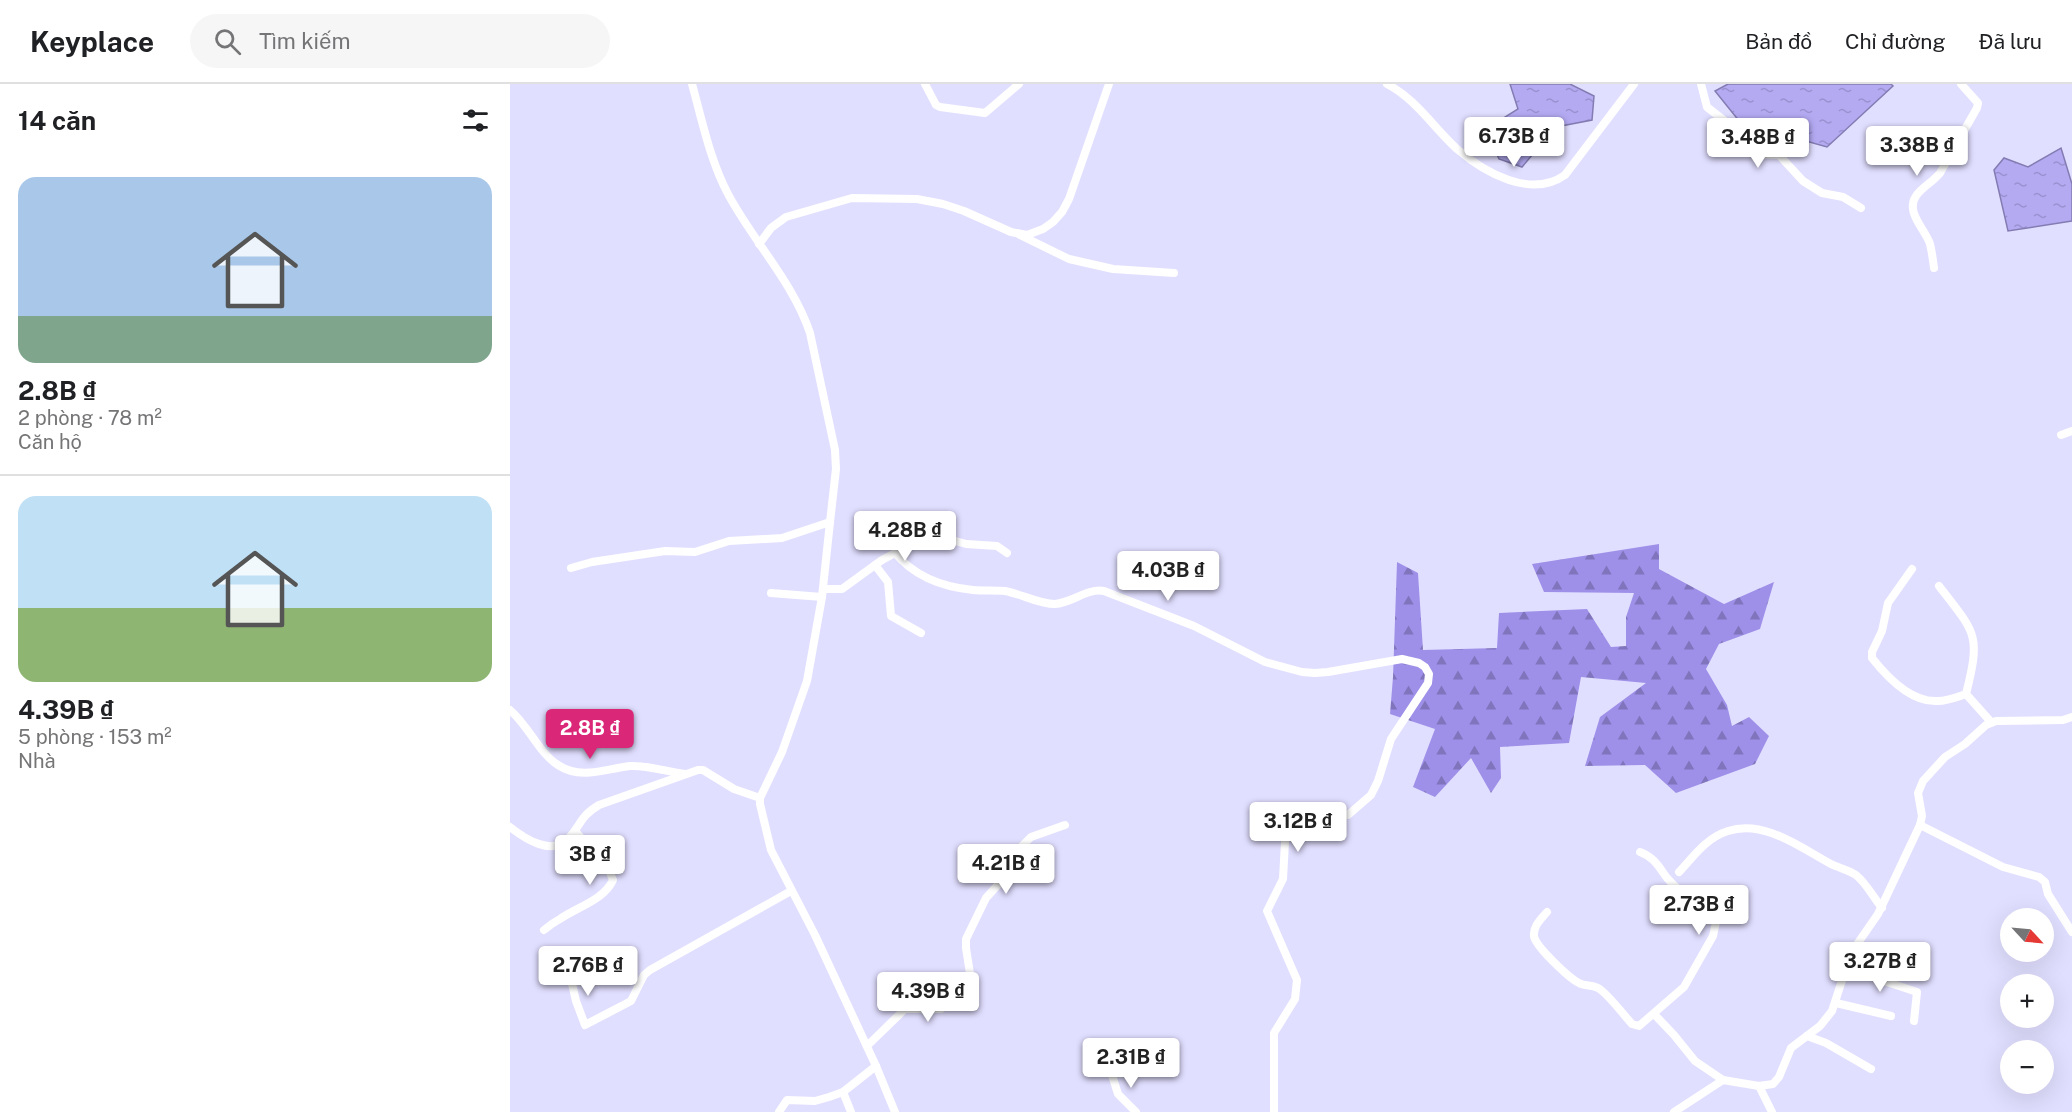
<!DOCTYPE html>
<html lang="vi">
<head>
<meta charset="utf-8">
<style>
  body { margin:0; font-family:"Public Sans",sans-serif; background:#f6f6f6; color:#202124; height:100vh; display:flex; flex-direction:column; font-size:22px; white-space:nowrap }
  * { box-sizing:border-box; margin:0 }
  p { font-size:20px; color:#757577 }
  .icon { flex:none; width:33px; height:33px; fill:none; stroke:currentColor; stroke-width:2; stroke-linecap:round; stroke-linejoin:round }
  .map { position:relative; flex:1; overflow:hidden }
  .panel { display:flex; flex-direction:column; background:#fff; width:510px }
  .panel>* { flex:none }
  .needle { width:39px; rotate:116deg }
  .buttons { position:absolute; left:1490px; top:824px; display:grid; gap:12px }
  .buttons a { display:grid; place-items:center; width:54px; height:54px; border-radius:50%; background:#fff; box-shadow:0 6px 24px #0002; font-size:30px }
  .price { position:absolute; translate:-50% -51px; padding:0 14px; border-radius:6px; background:#fff; color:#222; font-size:20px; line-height:39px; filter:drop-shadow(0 2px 3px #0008) }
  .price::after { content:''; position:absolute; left:50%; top:36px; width:18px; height:14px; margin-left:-9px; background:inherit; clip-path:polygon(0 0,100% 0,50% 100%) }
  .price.selected { background:#db2777; color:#fff }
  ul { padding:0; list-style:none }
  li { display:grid; align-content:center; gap:12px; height:318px; padding:0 18px }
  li+li { border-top:2px solid #e0e0e0 }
  li span { display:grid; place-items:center; height:186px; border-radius:18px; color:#555 }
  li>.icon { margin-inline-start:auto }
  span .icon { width:108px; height:108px; fill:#fffc; stroke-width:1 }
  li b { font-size:26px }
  h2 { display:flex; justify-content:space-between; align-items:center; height:72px; padding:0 18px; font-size:26px }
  header { display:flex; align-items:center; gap:36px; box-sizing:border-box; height:84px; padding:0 30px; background:#fff; border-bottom:2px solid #e0e0e0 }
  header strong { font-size:28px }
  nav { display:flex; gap:33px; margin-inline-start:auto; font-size:21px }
  .search { width:420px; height:54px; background:#f6f6f6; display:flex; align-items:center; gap:15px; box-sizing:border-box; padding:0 21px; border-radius:33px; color:#757577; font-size:22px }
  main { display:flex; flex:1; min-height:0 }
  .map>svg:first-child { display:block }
  .forest { fill:url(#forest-firs) }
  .water { fill:url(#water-ripples); stroke:#837cb2; stroke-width:1.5 }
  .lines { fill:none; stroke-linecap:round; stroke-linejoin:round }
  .street { stroke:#fff; stroke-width:8 }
</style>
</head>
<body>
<header>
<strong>Keyplace</strong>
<div class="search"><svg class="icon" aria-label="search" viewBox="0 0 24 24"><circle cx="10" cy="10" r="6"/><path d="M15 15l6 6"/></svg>Tìm kiếm</div>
<nav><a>Bản đồ</a><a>Chỉ đường</a><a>Đã lưu</a></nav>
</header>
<main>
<section class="panel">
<h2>14 căn<svg class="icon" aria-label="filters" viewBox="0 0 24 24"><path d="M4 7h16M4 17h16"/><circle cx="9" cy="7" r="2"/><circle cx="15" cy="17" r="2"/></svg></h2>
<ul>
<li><span style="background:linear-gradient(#a9c7e8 75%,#7fa58c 0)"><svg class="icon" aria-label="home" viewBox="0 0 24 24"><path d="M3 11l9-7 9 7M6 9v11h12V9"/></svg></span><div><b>2.8B ₫</b><p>2 phòng · 78 m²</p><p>Căn hộ</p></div></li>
<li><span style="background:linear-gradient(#bfe0f5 60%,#8fb573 0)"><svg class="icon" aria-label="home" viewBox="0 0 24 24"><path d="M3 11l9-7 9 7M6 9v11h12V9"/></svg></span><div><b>4.39B ₫</b><p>5 phòng · 153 m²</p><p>Nhà</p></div></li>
</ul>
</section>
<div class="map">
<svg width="1562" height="1028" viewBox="0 0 1562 1028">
  <defs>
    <pattern id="forest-firs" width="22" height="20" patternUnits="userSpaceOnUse" patternTransform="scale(1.5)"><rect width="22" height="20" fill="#9e90e9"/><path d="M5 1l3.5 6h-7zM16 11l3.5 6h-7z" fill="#8074bc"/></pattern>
    <pattern id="water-ripples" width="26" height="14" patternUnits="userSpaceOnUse" patternTransform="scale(1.5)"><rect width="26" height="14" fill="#b3aaf2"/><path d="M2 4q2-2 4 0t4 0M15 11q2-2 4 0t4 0" fill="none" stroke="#9991cf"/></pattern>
  </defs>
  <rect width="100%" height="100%" fill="#e1dfff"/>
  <polygon class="forest" points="1149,460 1149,485 1214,520 1264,498 1250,545 1209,560 1196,585 1217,621 1222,642 1239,633 1259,652 1245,680 1166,709 1135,681 1075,682 1090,633 1136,599 1071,593 1059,659 990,663 991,694 981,709 961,674 925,713 903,703 925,645 880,630 883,593 887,478 908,489 913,566 987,564 989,529 1077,525 1101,563 1116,562 1116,533 1124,509 1034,508 1022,480"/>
  <g class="water">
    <polygon points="1000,0 1060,0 1084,12 1082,36 1046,43 1012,83 989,75 976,45 1008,25"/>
    <polygon points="1218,0 1381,0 1383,2 1317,63 1278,52 1242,53 1205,7"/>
    <polygon points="1551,64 1562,100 1562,137 1498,147 1484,86 1494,74 1518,83"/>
  </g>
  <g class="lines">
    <g class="street">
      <path d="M182,0C192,36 200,76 218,110C243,157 283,198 300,249L325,366L326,385L320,438L312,513L297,597L272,668L250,714V720L261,766L305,851L366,982L385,1028"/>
      <polyline points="415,0 426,21 430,23 475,29 509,0"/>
      <path d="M877,0C906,15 923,43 947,65C975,89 1021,115 1055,91L1124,0"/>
      <polyline points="1191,0 1197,23 1221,42 1243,70 1269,71 1293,97 1312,109 1333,113 1351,124"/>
      <polyline points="510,151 559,175 603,185 664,189"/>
      <polyline points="249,160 261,144 276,133 342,114 407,115 433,120 454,127 501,148 517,151 533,145 543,138 552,128 559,115 599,0"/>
      <path d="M1424,184C1423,176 1422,168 1420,160C1415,145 1395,128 1406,112C1412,103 1423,98 1430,89L1467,24L1468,19L1451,0"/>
      <polyline points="1551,351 1562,347"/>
      <path d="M385,469C404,492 433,503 463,506C474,507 485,506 495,507C512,510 528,520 545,520C562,519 577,504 594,507L684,542L755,578L792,588L805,589L818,588L892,575L909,579L915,583L919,590L918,599L881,655L868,697L861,711L838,731L782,733L776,740L773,795L757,827L787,896L785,915L764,949V1028"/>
      <polyline points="365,481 378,498 381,532 411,549"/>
      <polyline points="61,484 82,478 155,467 185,468 219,457 272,454 320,438"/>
      <path d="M1402,485L1378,519L1372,547L1362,568V574C1377,593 1402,619 1428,617C1437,617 1447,613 1456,610"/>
      <path d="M1429,502C1466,550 1471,550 1456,610L1481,638"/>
      <polyline points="313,505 332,505 372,476 396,463 406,460 442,456 456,460 487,462 497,469"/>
      <polyline points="261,509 312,513"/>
      <path d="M0,626C18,641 29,669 48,681C71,696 95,685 120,682C137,681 158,688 175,690"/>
      <polyline points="1410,741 1493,783 1529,793 1535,798 1538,810 1562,848"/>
      <path d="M0,743C15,755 42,772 58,755C72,740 69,733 89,721L188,686H193L224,705L250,714"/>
      <path d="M1169,788C1184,772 1196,754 1218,747C1254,735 1291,764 1321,780C1329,784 1339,786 1346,791C1357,800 1363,813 1372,824"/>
      <path d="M1037,828C1031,835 1023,842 1024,852C1025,862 1059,894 1069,899C1076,903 1084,900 1091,906C1102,915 1112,929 1122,940L1129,942L1174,903L1203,852L1206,838C1202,827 1191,823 1182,816C1173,810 1164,802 1157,794C1149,783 1144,773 1130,768"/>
      <path d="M34,846C39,842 44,838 50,835C67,823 94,816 103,796L99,786L65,747"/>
      <polyline points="1339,876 1377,898 1407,908 1404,937"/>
      <polyline points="60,891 66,917 75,941 121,917 134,891 140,886 281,807"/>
      <polyline points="1326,919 1381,932"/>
      <polyline points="1144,930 1164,951 1185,977 1213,996"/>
      <polyline points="1297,952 1316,959 1361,985"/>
      <polyline points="357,962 395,925 431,925 461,896 456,864 456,855 476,814 495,793 511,763 521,753 555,741"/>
      <polyline points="602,991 608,1010 626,1028"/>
      <polyline points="1249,1002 1262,1028"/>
      <polyline points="333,1008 341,1028"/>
      <polyline points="269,1028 277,1016 305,1017 319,1013 333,1008 366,982"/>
      <polyline points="1164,1028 1213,996 1249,1002 1263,1000 1269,993 1281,964 1310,942 1322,927 1341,869 1368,830 1410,741 1412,732 1408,709 1413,697 1435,673 1455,660 1476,641 1486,637 1553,636 1562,633"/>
    </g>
  </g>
</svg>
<div class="buttons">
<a><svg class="needle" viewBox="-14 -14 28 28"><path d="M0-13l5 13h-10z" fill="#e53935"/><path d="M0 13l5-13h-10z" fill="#757577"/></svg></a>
<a>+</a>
<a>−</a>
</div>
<b class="price" style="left:1004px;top:84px">6.73B ₫</b>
<b class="price" style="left:1248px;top:85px">3.48B ₫</b>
<b class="price" style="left:1407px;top:93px">3.38B ₫</b>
<b class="price" style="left:395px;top:478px">4.28B ₫</b>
<b class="price" style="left:658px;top:518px">4.03B ₫</b>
<b class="price selected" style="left:80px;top:676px">2.8B ₫</b>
<b class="price" style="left:788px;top:769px">3.12B ₫</b>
<b class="price" style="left:80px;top:802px">3B ₫</b>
<b class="price" style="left:496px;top:811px">4.21B ₫</b>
<b class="price" style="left:1189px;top:852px">2.73B ₫</b>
<b class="price" style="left:1370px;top:909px">3.27B ₫</b>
<b class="price" style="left:78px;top:913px">2.76B ₫</b>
<b class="price" style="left:418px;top:939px">4.39B ₫</b>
<b class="price" style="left:621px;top:1005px">2.31B ₫</b>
</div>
</main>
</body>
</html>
